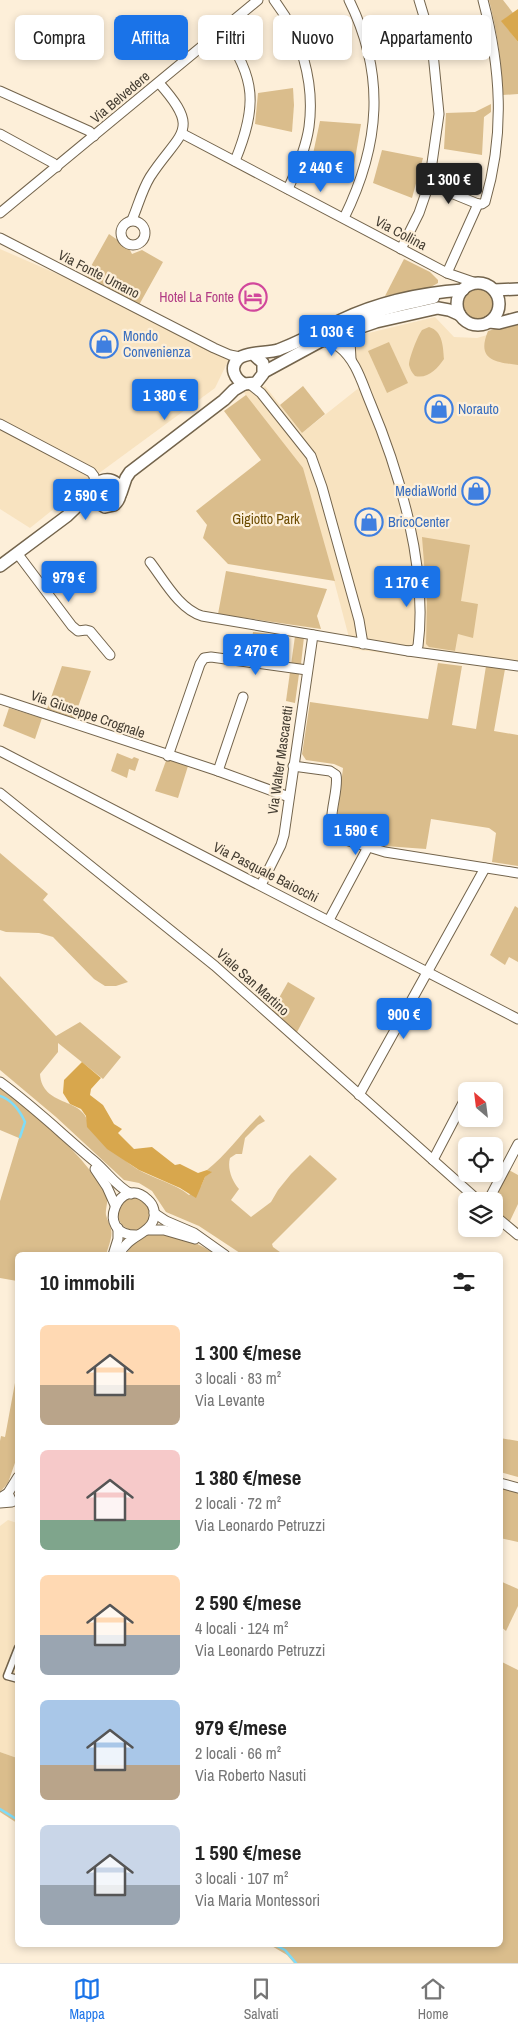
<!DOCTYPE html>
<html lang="it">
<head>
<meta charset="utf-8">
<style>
  body { margin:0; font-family:"Archivo Narrow",sans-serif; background:#f6f6f6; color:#222; height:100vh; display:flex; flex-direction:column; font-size:19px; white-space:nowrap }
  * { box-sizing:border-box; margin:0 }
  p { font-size:16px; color:#767676 }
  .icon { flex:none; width:28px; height:28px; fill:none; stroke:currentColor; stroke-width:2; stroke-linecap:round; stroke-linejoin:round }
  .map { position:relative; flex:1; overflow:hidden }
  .panel { position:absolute; left:15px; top:1252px; width:488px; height:695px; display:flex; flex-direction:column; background:#fff; border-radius:8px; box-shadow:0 2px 8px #0003 }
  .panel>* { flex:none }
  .guide { position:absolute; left:15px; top:15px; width:489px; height:45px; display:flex; gap:10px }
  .needle { width:32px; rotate:332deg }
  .buttons { position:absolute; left:458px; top:1082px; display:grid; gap:10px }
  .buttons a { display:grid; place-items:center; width:45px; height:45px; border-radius:8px; background:#fff; box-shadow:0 2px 8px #0003; font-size:25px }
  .price { position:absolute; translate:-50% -42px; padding:0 11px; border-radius:5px; background:#1a73e8; color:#fff; font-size:16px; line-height:32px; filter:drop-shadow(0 1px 2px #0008) }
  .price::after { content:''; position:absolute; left:50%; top:30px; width:15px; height:11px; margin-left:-8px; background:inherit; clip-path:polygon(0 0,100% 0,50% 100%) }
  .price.selected { background:#222; color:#fff }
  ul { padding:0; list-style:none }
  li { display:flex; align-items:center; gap:15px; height:125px; padding:0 25px }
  li span { display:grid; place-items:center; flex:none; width:140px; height:100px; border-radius:8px; color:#555 }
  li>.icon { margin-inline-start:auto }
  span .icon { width:60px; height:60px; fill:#fffc; stroke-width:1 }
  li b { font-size:21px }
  h2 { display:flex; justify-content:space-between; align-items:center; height:60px; padding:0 25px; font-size:21px }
  .tag { padding:0 18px; border-radius:8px; background:#fff; box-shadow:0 2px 8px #0003; font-size:18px; line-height:45px }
  .tag.selected { background:#1a73e8; color:#fff }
  .dock { display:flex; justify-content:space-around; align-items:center; height:70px; border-top:1px solid #e0e0e0; background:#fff; font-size:14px; color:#767676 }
  .dock a { display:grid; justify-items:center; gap:2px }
  .dock .selected { color:#1a73e8 }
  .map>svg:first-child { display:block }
  .built { fill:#f8e3c0 }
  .green { fill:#dabd8c }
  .forest { fill:#d8a74d }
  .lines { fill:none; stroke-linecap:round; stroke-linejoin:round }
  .stream { stroke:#7fdcf8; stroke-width:2.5 }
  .pedestrian-casing { stroke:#73644c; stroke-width:9 }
  .minor-casing { stroke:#73644c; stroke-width:11 }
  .tertiary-casing { stroke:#73644c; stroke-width:12 }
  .secondary-casing { stroke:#73644c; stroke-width:14 }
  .pedestrian { stroke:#fff; stroke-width:6 }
  .minor { stroke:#fff; stroke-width:9 }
  .tertiary { stroke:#fff; stroke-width:10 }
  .secondary { stroke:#fff; stroke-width:11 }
  .labels { text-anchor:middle; stroke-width:4.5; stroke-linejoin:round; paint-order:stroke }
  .street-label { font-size:14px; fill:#433c31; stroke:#fdefd9 }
  .hotel-label { font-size:14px; fill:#b23c85; stroke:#fdefd9; text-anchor:end }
  .shop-label { font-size:14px; fill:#366cbe; stroke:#fdefd9; text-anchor:start }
  .park-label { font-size:14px; fill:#6d4c02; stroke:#fdefd9 }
</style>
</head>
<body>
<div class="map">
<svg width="518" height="1963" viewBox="0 0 518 1963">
  <rect width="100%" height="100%" fill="#fdefd9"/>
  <g class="built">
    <polygon points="0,249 110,297 229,359 215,388 91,479 30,528 0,509"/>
    <polygon points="435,317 454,337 477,338 518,326 518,670 352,649 332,573 247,397 241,388 245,386 255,391 265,386 302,433 360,387 344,355 342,356 337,350 323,344"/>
    <polygon points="8,1520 17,1523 17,1758 0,1752 0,1526"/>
  </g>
  <g class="green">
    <path d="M489,0H503L513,13L502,21L518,42V94L502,95C502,63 497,31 489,0Z"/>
    <polygon points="293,88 294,105 292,132 255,124 258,93"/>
    <polygon points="491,104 491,112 484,117 482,155 444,149 446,113 475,112"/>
    <polygon points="320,121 361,124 354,165 313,154"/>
    <polygon points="382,150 423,158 412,198 373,183"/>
    <polygon points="109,234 129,248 132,254 142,250 163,262 139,305 85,277"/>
    <polygon points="404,259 430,272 438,280 438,283 431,287 385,296"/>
    <circle cx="479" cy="305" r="16"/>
    <path d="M518,322V365C495,362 476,360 488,331Z"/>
    <path d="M429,327C443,331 443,347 444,359C437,369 428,379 415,376C412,373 410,369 409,365C409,358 418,335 422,330Z"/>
    <polygon points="389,342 408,383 387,393 368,351"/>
    <polygon points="303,386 325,414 302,433 280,405"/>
    <polygon points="246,395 303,468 335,581 228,564 203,538 207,525 196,511 261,460 224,411"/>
    <polygon points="422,537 470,545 461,601 478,604 473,638 458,634 455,651 429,647 426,644 427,602"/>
    <polygon points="226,571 327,589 317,616 321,629 218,614"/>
    <polygon points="253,632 278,635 275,656 265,655 264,660 249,658"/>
    <polygon points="295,636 304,637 301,664 291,665"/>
    <polygon points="438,663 462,666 452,725 476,729 486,666 505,669 494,731 518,735 518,866 492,862 496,833 489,828 431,819 426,849 385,846 383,843 375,843 340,832 336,825 343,768 334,764 306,760 302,754 310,702 428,719"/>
    <polygon points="62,666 91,671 74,718 47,709"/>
    <polygon points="290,672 299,674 295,703 286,701"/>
    <polygon points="9,708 42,718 35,739 3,726"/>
    <polygon points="117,753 132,759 134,757 139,759 135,771 129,769 127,778 111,771"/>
    <polygon points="167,758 188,766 178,798 155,791"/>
    <polygon points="0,853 48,894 43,900 128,982 116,986 105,986 94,979 53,937 39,933 6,932 0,930"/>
    <polygon points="515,906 518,908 518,962 509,957 505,965 490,955"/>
    <path d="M0,976L56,1036L80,1022L121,1057L103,1079L58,1043V1052L40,1074C42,1107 83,1097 88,1123C103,1139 118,1157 137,1169C154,1179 174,1183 189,1195L201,1186L205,1177L211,1172L207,1170C227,1154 242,1132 260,1115L265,1121L258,1125L245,1138L242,1154H236L230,1158C227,1168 232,1181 239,1189L231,1200L251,1217L271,1202L278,1190L291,1174L310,1155L337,1179L272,1244L273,1247L284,1255H243L199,1226L166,1212L152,1191L139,1183L124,1180L56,1117L0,1070Z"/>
    <polygon points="288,982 315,998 296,1034 271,1012"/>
    <path d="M0,1087C31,1110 92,1161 106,1196C109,1202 105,1208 106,1215C107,1220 110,1224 111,1229C113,1237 108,1247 106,1255H18L17,1281L0,1278V1201L19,1138L0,1130Z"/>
    <polygon points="507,1169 518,1175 518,1204 509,1223 494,1209 494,1201 490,1201"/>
    <circle cx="134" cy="1214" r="16"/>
    <path d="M152,1233C175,1231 197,1243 217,1255H125L134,1243Z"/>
    <polygon points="17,1372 17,1457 8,1483 0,1492 0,1441 1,1436 5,1437"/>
    <polygon points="500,1438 518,1441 518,1477 500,1472"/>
    <polygon points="500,1487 518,1491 518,1542 500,1538"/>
    <polygon points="500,1581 518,1589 518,1606 506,1631 500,1626"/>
    <polygon points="500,1661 518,1670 518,1963 294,1963 287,1955 270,1945 500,1945"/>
    <polygon points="0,1752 17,1758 17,1823 0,1812"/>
  </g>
  <g class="forest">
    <polygon points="518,9 518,42 501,21"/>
    <polygon points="82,1062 101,1078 91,1089 90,1095 103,1105 114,1124 122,1129 118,1133 134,1149 152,1147 175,1165 180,1164 198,1173 207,1170 212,1172 205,1177 196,1198 180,1188 139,1170 107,1149 87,1127 86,1116 81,1109 70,1104 63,1093 64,1080"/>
  </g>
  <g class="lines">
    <g class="stream">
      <path d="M0,1096C12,1100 20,1111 25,1122L20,1137"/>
      <polyline points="0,1809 18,1820"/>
      <polyline points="275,1945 285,1950 296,1963"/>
    </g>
    <g class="pedestrian-casing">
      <polyline id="pedestrian" points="18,1648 7,1676 18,1679"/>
    </g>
    <g class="minor-casing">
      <g id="minor">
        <path d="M274,0C301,35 315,82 309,127C306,148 297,169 288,189"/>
        <path d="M222,30C257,78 257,107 235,161"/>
        <polyline points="0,91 89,131 94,136"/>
        <polyline points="0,134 53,163 57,167"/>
        <polyline points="183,134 447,273 476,283"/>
        <polyline points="429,184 478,204"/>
        <path d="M478,204H482L485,202C505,134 501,68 483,0"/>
        <polyline points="0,213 258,0"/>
        <path d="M344,218C380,145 386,75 349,0"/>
        <path d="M132,220C138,206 142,190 150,177C179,132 203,132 159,83"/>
        <circle cx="133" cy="233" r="12"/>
        <polyline points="0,238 214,348 230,355 240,357"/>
        <polyline points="401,249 419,213 429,184 439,114 432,43 419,0"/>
        <polyline points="447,273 478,204"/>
        <path d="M321,341C327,342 333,343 339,347C356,360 362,383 370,402C400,473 428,569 418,646L415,650L408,651"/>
        <polyline points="351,359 350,341 352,328"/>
        <polyline points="251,385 261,393 311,456 322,487 359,620 363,644"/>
        <polyline points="0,424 91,472 94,476 95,488"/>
        <polyline points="17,553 72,626 78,631 86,630 90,631 110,655"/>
        <path d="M150,562C164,580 179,609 202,616L408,651L518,666"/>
        <polyline points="0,699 218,771 289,797"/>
        <polyline points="0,751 518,1019"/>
        <polyline points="168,756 200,664 204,658 211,657 307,670"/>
        <path d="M293,766L330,771L336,775C340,792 322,827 339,838L385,852L518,873"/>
        <polyline points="218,771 243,697"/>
        <polyline points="0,793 215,966 479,1201"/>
        <polyline points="261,885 281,845 284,835 313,635"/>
        <polyline points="329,920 368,847"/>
        <path d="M0,1082C33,1106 63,1135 94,1161C107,1172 116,1186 131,1194"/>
        <polyline points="359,1095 485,868"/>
        <polyline points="433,1160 466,1097"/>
        <polyline points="95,1169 107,1187 115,1205"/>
        <polyline points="488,1201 518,1144"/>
        <polyline points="154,1213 166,1221 194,1233 225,1255"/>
        <polyline points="494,1215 518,1235"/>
        <polyline points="147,1230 164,1230 195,1239"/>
        <polyline points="113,1255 118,1239 118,1228"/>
        <path d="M119,1255C128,1235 148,1235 153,1221C156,1214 154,1205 148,1200C120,1172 92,1236 137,1235"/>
        <polyline points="500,1483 518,1488"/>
        <polyline points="0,1498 8,1493 18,1477"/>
        <polyline points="0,1503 12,1502 8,1493"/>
      </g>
    </g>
    <g class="tertiary-casing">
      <path id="tertiary" d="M352,328C369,309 410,304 434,298"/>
    </g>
    <g class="secondary-casing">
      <g id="secondary">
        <circle cx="478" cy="304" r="21"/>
        <polyline points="494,290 518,289"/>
        <polyline points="489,322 499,323 518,318"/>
        <path d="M254,355L263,363V374L256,383L244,384C235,379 229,368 238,359C245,352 268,353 278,350C300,342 320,330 341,320C379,302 421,293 463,290"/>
        <polyline points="264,372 321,341 376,322 438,308 449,310 460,315"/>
        <polyline points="121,493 126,478 130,472 224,400 234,390 244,384"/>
        <path d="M0,566L67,516L94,490L101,481C118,475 127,494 114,505L105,507L97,502L94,490"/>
      </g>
    </g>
    <use href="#pedestrian" class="pedestrian"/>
    <use href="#minor" class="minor"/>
    <use href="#tertiary" class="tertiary"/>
    <use href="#secondary" class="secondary"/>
  </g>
  <defs>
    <g id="hotel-ring" transform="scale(1.4375)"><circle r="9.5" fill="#fdefd9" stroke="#d1479c" stroke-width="1.5"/><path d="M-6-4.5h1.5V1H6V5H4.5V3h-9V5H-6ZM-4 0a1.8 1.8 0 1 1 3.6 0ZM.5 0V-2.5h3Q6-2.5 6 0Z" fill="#d1479c"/></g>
    <g id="shop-ring" transform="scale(1.4375)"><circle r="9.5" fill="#fdefd9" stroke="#3f7fe0" stroke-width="1.5"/><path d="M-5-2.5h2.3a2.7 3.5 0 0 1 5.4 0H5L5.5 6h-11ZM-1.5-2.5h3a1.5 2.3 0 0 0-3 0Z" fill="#3f7fe0"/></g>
  </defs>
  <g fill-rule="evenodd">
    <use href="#hotel-ring" x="253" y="297"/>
    <use href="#shop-ring" x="104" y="344"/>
    <use href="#shop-ring" x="439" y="409"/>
    <use href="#shop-ring" x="476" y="491"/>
    <use href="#shop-ring" x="369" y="522"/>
  </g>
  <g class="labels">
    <g class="street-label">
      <text transform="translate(120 97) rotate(-40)" y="5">Via Belvedere</text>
      <text transform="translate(401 233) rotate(28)" y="5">Via Collina</text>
      <text transform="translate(99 274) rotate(27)" y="5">Via Fonte Umano</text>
      <text transform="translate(88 714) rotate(19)" y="5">Via Giuseppe Crognale</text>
      <text transform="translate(280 760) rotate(-82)" y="5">Via Walter Mascaretti</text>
      <text transform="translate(266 872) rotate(27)" y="5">Via Pasquale Baiocchi</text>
      <text transform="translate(253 982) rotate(42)" y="5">Viale San Martino</text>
    </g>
    <g class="hotel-label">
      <text x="234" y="302">Hotel La Fonte</text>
    </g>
    <g class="shop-label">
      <text x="123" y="341">Mondo<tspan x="123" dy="16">Convenienza</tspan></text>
      <text x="458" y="414">Norauto</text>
      <text x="457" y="496" text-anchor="end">MediaWorld</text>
      <text x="388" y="527">BricoCenter</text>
    </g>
    <g class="park-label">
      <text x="266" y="524">Gigiotto Park</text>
    </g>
  </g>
</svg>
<div class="buttons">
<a><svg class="needle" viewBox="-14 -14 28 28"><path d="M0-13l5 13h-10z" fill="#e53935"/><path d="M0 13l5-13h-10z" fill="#767676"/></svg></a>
<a><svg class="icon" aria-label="locate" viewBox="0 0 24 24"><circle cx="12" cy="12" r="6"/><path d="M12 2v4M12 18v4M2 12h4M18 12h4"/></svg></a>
<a><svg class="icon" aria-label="layers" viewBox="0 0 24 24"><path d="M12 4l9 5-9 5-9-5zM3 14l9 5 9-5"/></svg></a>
</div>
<b class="price" style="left:321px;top:193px">2 440 €</b>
<b class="price selected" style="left:449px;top:205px">1 300 €</b>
<b class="price" style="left:332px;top:357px">1 030 €</b>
<b class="price" style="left:165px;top:421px">1 380 €</b>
<b class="price" style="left:86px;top:521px">2 590 €</b>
<b class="price" style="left:69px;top:603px">979 €</b>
<b class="price" style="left:407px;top:608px">1 170 €</b>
<b class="price" style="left:256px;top:676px">2 470 €</b>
<b class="price" style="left:356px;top:856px">1 590 €</b>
<b class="price" style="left:404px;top:1040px">900 €</b>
<div class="guide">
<a class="tag">Compra</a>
<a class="tag selected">Affitta</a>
<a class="tag">Filtri</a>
<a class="tag">Nuovo</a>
<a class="tag">Appartamento</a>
</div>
<section class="panel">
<h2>10 immobili<svg class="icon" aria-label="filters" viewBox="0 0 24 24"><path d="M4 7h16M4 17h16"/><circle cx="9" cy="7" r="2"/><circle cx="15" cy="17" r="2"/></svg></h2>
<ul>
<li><span style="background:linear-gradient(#ffd9b3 60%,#b9a48a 0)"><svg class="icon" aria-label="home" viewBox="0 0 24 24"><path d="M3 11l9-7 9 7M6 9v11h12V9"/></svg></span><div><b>1 300 €/mese</b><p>3 locali · 83 m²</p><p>Via Levante</p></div></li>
<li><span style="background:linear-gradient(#f6c9c9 70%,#7fa58c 0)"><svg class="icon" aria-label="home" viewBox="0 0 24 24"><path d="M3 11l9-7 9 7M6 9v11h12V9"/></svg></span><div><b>1 380 €/mese</b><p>2 locali · 72 m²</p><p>Via Leonardo Petruzzi</p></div></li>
<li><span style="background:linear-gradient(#ffd9b3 60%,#9aa5b1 0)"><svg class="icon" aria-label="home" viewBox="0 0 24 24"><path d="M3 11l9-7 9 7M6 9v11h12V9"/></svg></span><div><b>2 590 €/mese</b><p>4 locali · 124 m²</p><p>Via Leonardo Petruzzi</p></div></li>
<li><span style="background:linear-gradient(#a9c7e8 65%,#b9a48a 0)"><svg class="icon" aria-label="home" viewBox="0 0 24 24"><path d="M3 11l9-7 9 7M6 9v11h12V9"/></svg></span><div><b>979 €/mese</b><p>2 locali · 66 m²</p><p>Via Roberto Nasuti</p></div></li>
<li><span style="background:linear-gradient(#c9d6e8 60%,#9aa5b1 0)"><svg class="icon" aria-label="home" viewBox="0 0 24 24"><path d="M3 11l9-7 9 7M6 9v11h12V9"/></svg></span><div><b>1 590 €/mese</b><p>3 locali · 107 m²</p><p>Via Maria Montessori</p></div></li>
</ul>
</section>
</div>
<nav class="dock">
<a class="selected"><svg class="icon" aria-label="map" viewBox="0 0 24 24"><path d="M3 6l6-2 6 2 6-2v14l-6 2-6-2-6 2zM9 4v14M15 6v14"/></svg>Mappa</a>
<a><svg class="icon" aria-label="saved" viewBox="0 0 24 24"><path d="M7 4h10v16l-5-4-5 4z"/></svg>Salvati</a>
<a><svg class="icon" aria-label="home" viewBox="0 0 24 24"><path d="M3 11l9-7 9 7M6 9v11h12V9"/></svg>Home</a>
</nav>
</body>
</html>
